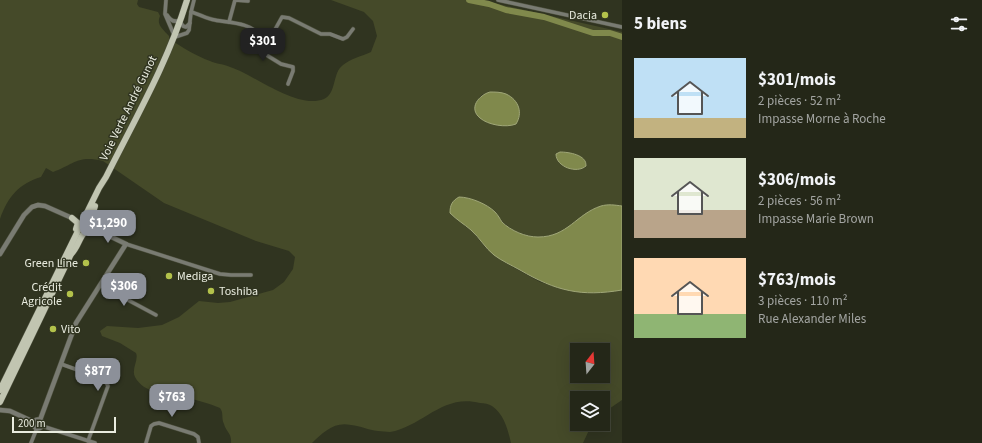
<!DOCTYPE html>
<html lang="fr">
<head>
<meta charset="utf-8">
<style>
  body { margin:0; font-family:"Source Sans 3",sans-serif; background:#303325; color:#f1f3f6; height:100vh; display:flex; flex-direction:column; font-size:15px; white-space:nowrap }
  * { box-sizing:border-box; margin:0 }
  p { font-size:13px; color:#a3a5a2 }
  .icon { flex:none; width:22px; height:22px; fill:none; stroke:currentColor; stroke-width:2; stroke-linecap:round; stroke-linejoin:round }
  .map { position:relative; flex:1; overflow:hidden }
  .drawer { display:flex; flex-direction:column; background:#242718; width:360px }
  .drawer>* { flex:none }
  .needle { width:26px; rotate:17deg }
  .tools { position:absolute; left:570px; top:343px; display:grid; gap:8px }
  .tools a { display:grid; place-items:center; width:40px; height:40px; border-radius:0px; background:#242718; box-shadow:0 4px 16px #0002,0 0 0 1px #414437; font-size:20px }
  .scale { position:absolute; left:12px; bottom:10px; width:104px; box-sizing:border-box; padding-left:4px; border:2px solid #e9ecdf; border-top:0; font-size:11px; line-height:14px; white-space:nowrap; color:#e9ecdf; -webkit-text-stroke:3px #303420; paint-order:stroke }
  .price { position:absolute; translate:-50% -34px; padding:0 9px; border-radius:8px; background:#8c9099; color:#fff; font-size:13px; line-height:26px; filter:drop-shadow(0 1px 2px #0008) }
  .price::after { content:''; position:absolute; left:50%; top:24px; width:12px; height:9px; margin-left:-6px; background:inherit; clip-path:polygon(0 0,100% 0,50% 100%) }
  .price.current { background:#222; color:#fff }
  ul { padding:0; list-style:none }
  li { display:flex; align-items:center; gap:12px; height:100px; padding:0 12px }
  li span { display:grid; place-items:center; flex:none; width:112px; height:80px; border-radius:0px; color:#555 }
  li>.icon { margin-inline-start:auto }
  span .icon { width:48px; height:48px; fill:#fffc; stroke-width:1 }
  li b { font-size:17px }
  h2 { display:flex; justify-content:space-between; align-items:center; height:48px; padding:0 12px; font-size:17px }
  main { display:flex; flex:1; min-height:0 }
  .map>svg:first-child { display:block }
  .green { fill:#454a29; fill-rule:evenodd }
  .water { fill:#80894c; stroke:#a0a778 }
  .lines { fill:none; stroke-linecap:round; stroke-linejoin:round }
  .river { stroke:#80894c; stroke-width:6 }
  .minor-casing { stroke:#4e513f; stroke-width:4.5 }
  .tertiary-casing { stroke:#4e513f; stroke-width:5.5 }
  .primary-casing { stroke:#4e513f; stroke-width:7 }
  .minor { stroke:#797b72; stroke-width:3.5 }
  .tertiary { stroke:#797b72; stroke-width:4.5 }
  .primary { stroke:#c1c5b1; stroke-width:6 }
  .poi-dot { fill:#b3c24b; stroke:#303420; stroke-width:1.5 }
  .labels { text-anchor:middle; stroke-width:3; stroke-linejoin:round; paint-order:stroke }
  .poi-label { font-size:12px; fill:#e9ecdf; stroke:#303420; text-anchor:end }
  .street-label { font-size:12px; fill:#e9ecdf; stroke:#303420 }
</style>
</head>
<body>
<main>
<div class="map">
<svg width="622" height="443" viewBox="0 0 622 443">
  <rect width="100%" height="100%" fill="#303420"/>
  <path class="green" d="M0,0H138L137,4L139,7L158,12L160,16C156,25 163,29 169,36V39C182,47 196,56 210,61C216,64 224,64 230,67C255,75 297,110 324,99C337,93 332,73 343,65C350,59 362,56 371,52L377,36L373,21L364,12L331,0H480L622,32V206L608,205L565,230L553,235L538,237L527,235L514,231L503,222L495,212L487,206L465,197H459L465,226L472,231L486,248L504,262L540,282L569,291L592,293L622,290V400L603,413V398H577V424H593L590,428L583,443H511C508,430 504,414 492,406C489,404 484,403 480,403C443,393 423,426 390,432C386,432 382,431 378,431C368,430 361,426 351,425C335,421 323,432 312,443H231C232,433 226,432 224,424C221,418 224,413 220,408C208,403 196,400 184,397C168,394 144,394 135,377C131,369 139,360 136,353L120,343L102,336L100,331L107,326L138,328L162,325L179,317L199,301L218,303L230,302L273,290L284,282L293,269L295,257L289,251L256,241L164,203L103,161C77,155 75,164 53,172L46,168L41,177C19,184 8,196 0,219ZM483,94L501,126L481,119C476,109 473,102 483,94ZM560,152L580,157L587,164L585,168L576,169L562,166ZM577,350H603V376H577Z"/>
  <g class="water">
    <path d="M490,92C495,92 501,92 506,94C519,100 523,113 516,124C506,128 488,125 480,118C468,108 479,95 490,92Z"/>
    <path d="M560,152C569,152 587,155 586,166C577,174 556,167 556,154Z"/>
    <path d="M459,197C470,197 487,204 495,212C498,215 500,219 502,222C511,231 526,237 538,237C568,237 576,214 601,206C608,204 615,205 622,206V290C581,297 556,291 520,270C511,265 502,261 494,255C485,248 480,238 471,230C464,224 457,220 450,213C450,205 452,201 459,197Z"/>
  </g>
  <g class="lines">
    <polyline class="river" points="469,0 489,4 506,10 544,17 593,33 610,33 622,37"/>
    <g class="minor-casing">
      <g id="minor">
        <polyline points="166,0 165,14 174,35"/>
        <polyline points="498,0 622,27"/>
        <path d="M191,12C199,14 207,19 215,20C229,23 248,22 259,34L270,36L272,35L282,17L289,18L321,34H330L343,39L347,37L353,29"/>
        <path d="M167,15C170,20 174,23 180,20"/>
        <polyline points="229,22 235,0 248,1"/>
        <polyline points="181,23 183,26 186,27 190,23"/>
        <polyline points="259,34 259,48 260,51 281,64 293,67 293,71 288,84"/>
        <polyline points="175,37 187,33 189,30 191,12 194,0"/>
        <polyline points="126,244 220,274 231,275 251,275"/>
        <polyline points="100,285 156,315"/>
        <polyline points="61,364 103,379 106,382 108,386 88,441"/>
        <polyline points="42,426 95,443"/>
        <polyline points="31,443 37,428"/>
        <polyline points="146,443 151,426 154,424 159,423 194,434 198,437 199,443"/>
      </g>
    </g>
    <g class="tertiary-casing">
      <g id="tertiary">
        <polyline points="0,254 24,215 32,207 38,205 45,206 72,218"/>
        <polyline points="0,410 10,411 34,422"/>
        <circle cx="38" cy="424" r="4.5"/>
        <polyline points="40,420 76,323 126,244 97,230"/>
      </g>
    </g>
    <g class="primary-casing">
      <g id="primary">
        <polyline points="95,206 90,222 97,230"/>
        <polyline points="72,218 78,223 76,229"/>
        <path d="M70,255C81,246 79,226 97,230"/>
        <path d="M0,390L99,188L106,177C135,119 168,62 187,0"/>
        <polyline points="0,402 72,252"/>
      </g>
    </g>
    <use href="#minor" class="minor"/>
    <use href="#tertiary" class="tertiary"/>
    <use href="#primary" class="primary"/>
  </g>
  <g class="poi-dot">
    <circle cx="605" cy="15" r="4"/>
    <circle cx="86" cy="263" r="4"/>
    <circle cx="169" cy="276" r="4"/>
    <circle cx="211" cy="291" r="4"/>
    <circle cx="70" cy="294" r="4"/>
    <circle cx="53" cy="329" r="4"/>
  </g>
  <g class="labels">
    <g class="poi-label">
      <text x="597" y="19">Dacia</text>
      <text x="78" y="267">Green Line</text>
      <text x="177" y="280" text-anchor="start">Mediga</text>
      <text x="62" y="291">Crédit<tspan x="62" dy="14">Agricole</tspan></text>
      <text x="219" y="295" text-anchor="start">Toshiba</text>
      <text x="61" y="333" text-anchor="start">Vito</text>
    </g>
    <g class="street-label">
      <text transform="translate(128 108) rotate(-64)" y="4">Voie Verte André Gunot</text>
    </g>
  </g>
</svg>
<div class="tools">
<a><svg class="needle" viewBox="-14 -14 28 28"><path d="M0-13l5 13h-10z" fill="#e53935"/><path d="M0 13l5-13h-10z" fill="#a3a5a2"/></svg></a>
<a><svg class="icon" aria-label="layers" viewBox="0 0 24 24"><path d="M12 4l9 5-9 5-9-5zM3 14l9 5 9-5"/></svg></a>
</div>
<div class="scale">200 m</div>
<b class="price current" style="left:263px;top:62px">$301</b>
<b class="price" style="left:108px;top:244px">$1,290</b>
<b class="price" style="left:124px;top:307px">$306</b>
<b class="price" style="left:98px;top:392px">$877</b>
<b class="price" style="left:172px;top:418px">$763</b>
</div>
<section class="drawer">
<h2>5 biens<svg class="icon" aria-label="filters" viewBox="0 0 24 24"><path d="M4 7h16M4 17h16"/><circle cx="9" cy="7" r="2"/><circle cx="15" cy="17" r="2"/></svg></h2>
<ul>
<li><span style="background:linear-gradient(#bfe0f5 75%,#c2b280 0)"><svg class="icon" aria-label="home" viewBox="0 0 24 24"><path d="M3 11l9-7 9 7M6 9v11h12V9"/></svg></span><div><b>$301/mois</b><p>2 pièces · 52 m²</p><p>Impasse Morne à Roche</p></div></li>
<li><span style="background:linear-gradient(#dfe7d0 65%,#b9a48a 0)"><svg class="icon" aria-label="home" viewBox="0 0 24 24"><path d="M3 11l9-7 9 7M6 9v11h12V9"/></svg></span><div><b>$306/mois</b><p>2 pièces · 56 m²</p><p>Impasse Marie Brown</p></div></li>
<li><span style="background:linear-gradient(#ffd9b3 70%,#8fb573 0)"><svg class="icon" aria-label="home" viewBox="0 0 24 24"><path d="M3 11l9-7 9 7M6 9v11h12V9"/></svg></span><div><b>$763/mois</b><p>3 pièces · 110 m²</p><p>Rue Alexander Miles</p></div></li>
</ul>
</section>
</main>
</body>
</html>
